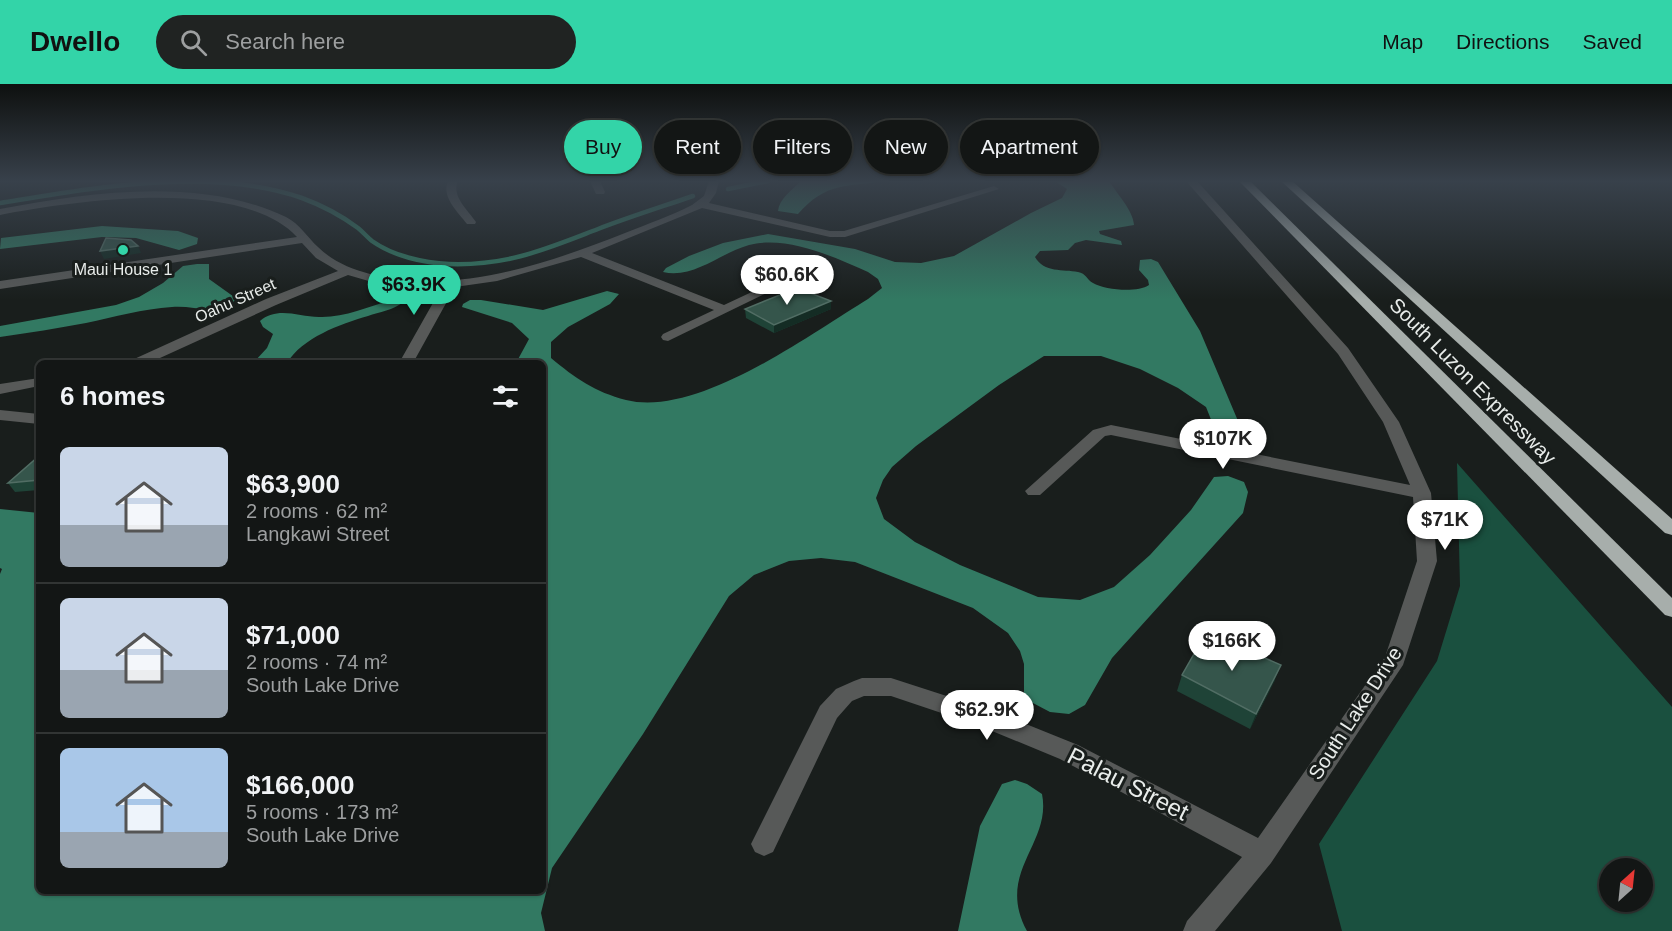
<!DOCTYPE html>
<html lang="en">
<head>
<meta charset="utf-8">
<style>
  body { margin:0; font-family:Arial,sans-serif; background:#202322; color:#f1f3f6; height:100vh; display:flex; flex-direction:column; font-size:22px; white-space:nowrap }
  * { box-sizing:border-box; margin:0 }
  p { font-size:20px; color:#9d9fa0 }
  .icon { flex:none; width:33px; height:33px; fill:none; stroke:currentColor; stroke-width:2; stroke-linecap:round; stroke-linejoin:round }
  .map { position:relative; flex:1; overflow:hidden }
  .drawer { position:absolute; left:36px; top:276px; width:510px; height:534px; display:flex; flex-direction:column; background:#131615; border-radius:9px; box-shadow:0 2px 4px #0004,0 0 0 2px #323534 }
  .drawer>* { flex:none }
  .top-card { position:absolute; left:564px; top:36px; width:570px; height:54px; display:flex; gap:12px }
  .needle { width:39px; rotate:27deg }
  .controls { position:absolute; left:1599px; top:774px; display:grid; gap:12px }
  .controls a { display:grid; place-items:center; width:54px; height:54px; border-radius:50%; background:#131615; box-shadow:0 2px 4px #0004,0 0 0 2px #323534; font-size:30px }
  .price { position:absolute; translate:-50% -51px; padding:0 14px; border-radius:21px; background:#fff; color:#222; font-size:20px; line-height:39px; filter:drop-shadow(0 2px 3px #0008) }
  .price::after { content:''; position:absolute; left:50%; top:36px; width:18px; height:14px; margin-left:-9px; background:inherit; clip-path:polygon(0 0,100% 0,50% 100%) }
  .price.on { background:#33d4a8; color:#111 }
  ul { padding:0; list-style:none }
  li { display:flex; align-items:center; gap:18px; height:150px; padding:0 24px }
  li+li { border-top:2px solid #323534 }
  li span { display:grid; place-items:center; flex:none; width:168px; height:120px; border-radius:9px; color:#555 }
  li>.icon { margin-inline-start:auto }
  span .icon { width:72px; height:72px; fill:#fffc; stroke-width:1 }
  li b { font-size:26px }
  h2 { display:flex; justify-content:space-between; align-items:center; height:72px; padding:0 24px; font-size:26px }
  .tag { padding:0 21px; border-radius:27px; background:#131615; box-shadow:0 2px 4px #0004,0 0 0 2px #323534; font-size:21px; line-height:54px }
  .tag.on { background:#33d4a8; color:#111 }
  header { display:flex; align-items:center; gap:36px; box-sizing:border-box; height:84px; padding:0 30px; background:#33d4a8; color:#111 }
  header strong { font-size:28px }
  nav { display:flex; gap:33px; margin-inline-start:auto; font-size:21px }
  .search { width:420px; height:54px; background:#202322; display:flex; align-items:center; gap:15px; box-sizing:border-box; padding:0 21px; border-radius:33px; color:#9d9fa0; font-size:22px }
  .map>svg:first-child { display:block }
  .green { fill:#1a503f; fill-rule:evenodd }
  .water { fill:#327962 }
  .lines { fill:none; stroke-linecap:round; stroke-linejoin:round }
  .stream { stroke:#327962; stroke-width:4.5 }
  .street { fill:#575958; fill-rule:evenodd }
  .highway { fill:#a7aeab; fill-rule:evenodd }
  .wall { fill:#1f4337 }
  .shaded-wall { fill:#142c24 }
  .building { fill:#35554b; stroke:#516d64; stroke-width:1.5 }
  .poi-dot { fill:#33d4a8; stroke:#191e1c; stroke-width:2 }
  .labels { text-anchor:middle; stroke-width:6; stroke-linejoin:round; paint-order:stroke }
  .far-poi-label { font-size:16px; fill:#e8ecea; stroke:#191e1c }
  .far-street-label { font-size:16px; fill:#e8ecea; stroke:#191e1c }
  .street-label { font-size:20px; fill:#e8ecea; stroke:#191e1c }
  .near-street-label { font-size:24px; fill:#e8ecea; stroke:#191e1c }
</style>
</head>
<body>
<header>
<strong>Dwello</strong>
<div class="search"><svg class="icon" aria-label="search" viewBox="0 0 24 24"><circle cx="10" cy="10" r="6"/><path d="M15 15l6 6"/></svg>Search here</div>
<nav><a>Map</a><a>Directions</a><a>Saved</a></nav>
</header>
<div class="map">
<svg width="1672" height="847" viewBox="0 0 1672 847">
  <rect width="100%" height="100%" fill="#191e1c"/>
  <path class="green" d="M1457,379L1672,623V847H1342L1319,760L1437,577L1460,502ZM1610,784H1642V818H1610Z"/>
  <g class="water">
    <path d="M885,97C846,103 826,98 798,130L778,127C779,115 792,106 800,98Z"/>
    <path d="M1055,97H1109C1117,110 1133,126 1134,141L1099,147L1100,150L1121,157L1122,161L1086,156L1075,159L1068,166L1040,167L1035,173C1044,189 1063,185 1078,188C1086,189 1087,196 1093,199C1105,206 1137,209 1149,201L1148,196L1139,186L1140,176L1151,175L1158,178L1200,247L1241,344L1242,350L1240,355L1230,356L1216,348L1206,323L1178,304L1140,285L1101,272H1044L999,301L916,362L892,383L883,396L876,414L884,435L915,458L960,481L1038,513L1080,516L1114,503L1150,471L1191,426L1214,393L1228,392L1244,398L1248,408L1243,429L1112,574L1085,621L1069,630L1050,628L1031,618L1024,611V580L1020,567L1008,549L973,524L855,478L821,474L789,477L754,491L729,512L643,650L552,784L541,829L545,847H0V490L2,485L0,484V425L39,429V807H543V279H516L529,255L512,239L462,223L463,220L470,216H481L543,226L607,207L619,210L610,220L568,243L551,258V274C575,294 595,308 626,316C697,334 809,251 868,215L882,204L878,195L868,188C834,173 787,151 749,161C720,169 694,195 663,188L666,184L689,172L723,159L768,150L855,165L895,178L921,179L954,172L1031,129L1062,114L1067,105Z"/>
    <polygon points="102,142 178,147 198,154 197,160 179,166 136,154 102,153 0,165 1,154"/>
    <path d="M197,180H209V195L237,215C216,233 196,221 172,223C143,225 114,233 86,239C58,244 29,249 0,253V242L116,221L139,213L163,199L183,182Z"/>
    <path d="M391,216L403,218C394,226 379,228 368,232C340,240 302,254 287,279H253L267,264L273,250L263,243L260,237C278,222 298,233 319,233C343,234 368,223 391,216Z"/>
    <path d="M1015,696L1027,700L1042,710C1052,760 995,788 1027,847H958L980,742L1002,700Z"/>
  </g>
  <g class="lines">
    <g class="stream">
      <polyline points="728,105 768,97"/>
      <path d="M0,119C94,104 210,82 302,114C321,121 342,132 358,144C363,148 367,153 372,157C393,172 424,179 449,180C508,182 546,165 598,145C629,133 661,123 693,112"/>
    </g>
    <g class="street">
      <path d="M448,97H458C451,112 468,126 476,138L475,140H467C458,128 441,113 448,97Z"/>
      <polygon points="590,97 600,97 605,108 604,110 596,110"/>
      <path d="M709,97H719L716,109L709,119L830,147H844L994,102L999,105L845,153H830L702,124L592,169L724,221L773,198L777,197L783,201L668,257L663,256L661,253L663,250L714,226L581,173L497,197L455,203L413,279H399L442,203L419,204L379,200L348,191L276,221L149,279H130L132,276L266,215L338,187L316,174L302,159L0,205V197L297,153C241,92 73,117 0,131V125C89,108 201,92 286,133C300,140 307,153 318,163C332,177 351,185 370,190C455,212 546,180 625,149C647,140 671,132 692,121L704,112Z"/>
      <polygon points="1186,97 1197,97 1348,264 1399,338 1431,409 1437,477 1403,581 1271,779 1215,847 1183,847 1187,837 1242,773 1060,675 980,642 891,612 864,612 852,617 837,634 773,768 764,772 755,768 751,760 820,622 836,605 854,597 862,594 891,594 996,628 1078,661 1258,754 1385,573 1417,477 1413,413 1111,351 1105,352 1040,411 1028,411 1025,407 1093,346 1111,341 1410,401 1383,338 1338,270"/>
      <polygon points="39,294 39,302 0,310 0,300"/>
      <polygon points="0,326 39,330 39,340 0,336"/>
    </g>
    <g class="highway">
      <polygon points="1239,97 1250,97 1672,514 1672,533 1665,531"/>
      <polygon points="1281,97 1292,97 1672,435 1672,451 1665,449"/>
    </g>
  </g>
  <g class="wall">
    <polygon points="831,217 831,225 774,249 746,234 745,225"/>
    <polygon points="39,372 39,406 15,408 8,399"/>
    <polygon points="1182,591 1275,596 1250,645 1177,607"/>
  </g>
  <g class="shaded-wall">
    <polygon points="138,162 141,169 104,175 100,167"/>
    <polygon points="831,217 831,225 774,249 774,241"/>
    <polygon points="1281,581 1275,596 1250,645 1256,630"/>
  </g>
  <g class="building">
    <polygon points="106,154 131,156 138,162 100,167"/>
    <polygon points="797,204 831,217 774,241 745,225"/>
    <polygon points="39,372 39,396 8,399"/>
    <polygon points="1206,549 1281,581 1256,630 1182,591"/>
  </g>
  <linearGradient id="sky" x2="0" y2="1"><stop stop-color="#0e100f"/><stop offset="0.45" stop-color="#38414b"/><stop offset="1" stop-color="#38414b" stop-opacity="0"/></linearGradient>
  <rect width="1672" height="216" fill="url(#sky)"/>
  <circle class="poi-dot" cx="123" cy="166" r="6"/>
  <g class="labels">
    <g class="far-poi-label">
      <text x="123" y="191">Maui House 1</text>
    </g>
    <g class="far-street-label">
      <text transform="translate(235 216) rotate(-24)" y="6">Oahu Street</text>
    </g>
    <g class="street-label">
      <text transform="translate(1473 297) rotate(45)" y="7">South Luzon Expressway</text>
      <text transform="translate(1355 629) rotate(-57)" y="7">South Lake Drive</text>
    </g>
    <g class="near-street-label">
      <text transform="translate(1128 700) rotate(27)" y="8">Palau Street</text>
    </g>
  </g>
</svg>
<div class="controls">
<a><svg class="needle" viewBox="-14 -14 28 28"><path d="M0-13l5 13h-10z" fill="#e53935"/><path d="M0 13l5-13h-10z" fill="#9d9fa0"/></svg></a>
</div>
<b class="price" style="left:787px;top:222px">$60.6K</b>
<b class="price on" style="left:414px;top:232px">$63.9K</b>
<b class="price" style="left:1223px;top:386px">$107K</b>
<b class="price" style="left:1445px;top:467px">$71K</b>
<b class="price" style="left:1232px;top:588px">$166K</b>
<b class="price" style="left:987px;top:657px">$62.9K</b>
<div class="top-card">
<a class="tag on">Buy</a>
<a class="tag">Rent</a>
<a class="tag">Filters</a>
<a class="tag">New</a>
<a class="tag">Apartment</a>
</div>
<section class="drawer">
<h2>6 homes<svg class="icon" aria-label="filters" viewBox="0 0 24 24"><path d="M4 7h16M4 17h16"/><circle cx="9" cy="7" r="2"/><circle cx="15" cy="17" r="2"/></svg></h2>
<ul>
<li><span style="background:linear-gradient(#c9d6e8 65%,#9aa5b1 0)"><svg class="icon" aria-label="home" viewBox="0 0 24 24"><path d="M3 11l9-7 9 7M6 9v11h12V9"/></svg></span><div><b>$63,900</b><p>2 rooms · 62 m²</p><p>Langkawi Street</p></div></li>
<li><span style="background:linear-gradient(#c9d6e8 60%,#9aa5b1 0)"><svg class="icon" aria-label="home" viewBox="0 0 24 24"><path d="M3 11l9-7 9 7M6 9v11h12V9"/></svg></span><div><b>$71,000</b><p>2 rooms · 74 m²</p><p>South Lake Drive</p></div></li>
<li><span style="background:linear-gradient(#a9c7e8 70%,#9aa5b1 0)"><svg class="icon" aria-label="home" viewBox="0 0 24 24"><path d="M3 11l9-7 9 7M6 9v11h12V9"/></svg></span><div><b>$166,000</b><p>5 rooms · 173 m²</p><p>South Lake Drive</p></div></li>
</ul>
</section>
</div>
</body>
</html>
